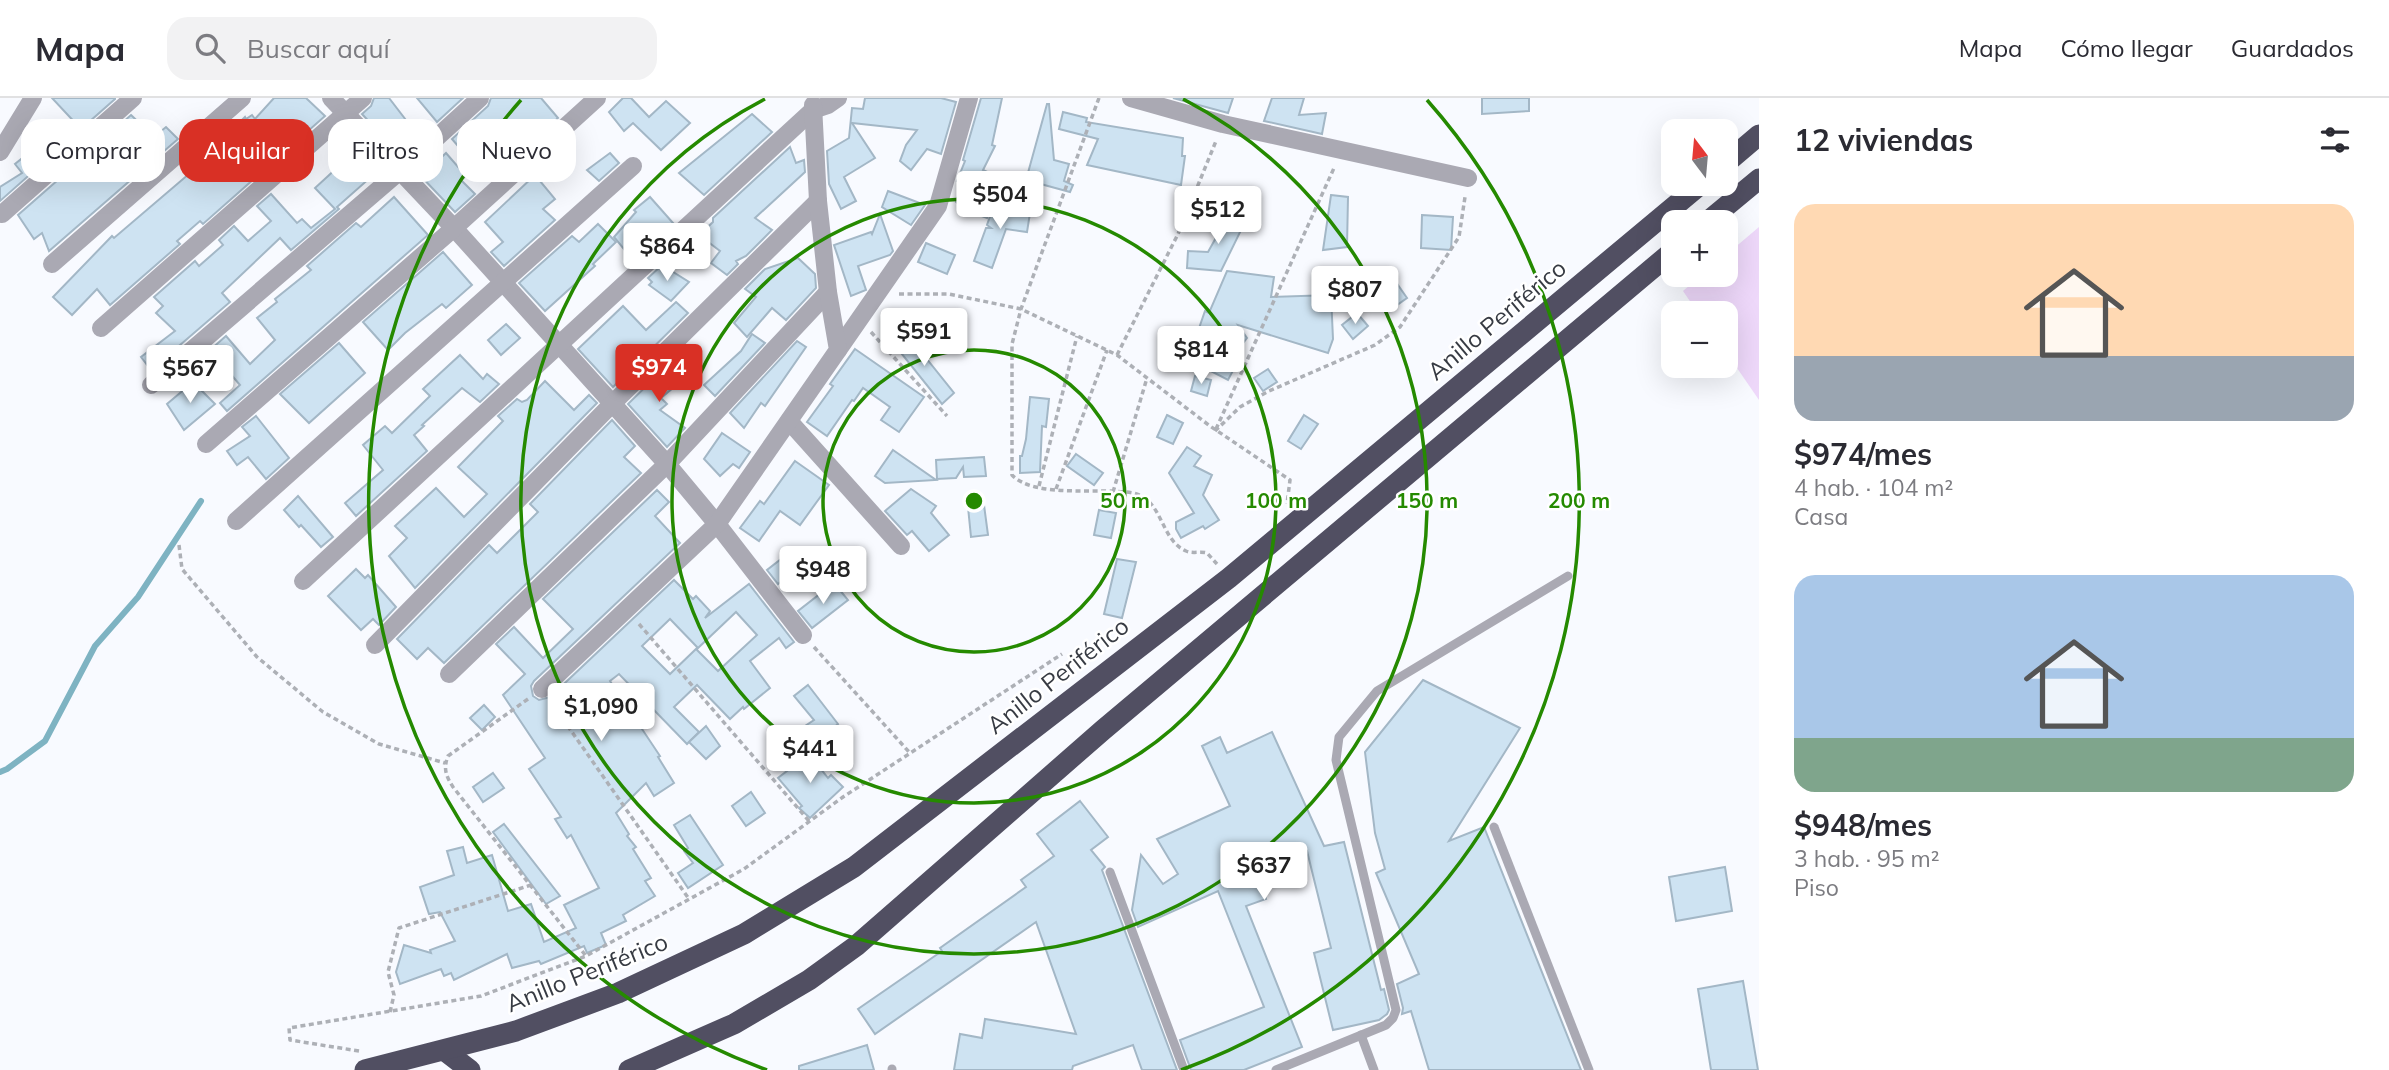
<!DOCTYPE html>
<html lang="es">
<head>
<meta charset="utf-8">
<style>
  body { margin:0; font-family:Mulish,sans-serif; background:#f2f2f3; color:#2b2b33; height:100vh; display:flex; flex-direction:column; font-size:26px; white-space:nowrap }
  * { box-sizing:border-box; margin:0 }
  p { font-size:23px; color:#7c7c81 }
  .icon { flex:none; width:38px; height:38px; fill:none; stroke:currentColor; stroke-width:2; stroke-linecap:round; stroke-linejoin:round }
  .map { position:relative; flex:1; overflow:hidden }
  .side { display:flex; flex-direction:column; background:#fff; width:630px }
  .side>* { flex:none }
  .hud { position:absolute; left:21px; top:21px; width:665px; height:63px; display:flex; gap:14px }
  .needle { width:46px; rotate:344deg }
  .buttons { position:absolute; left:1661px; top:21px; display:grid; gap:14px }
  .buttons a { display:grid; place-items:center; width:77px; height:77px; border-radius:14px; background:#fff; box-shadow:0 7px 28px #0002; font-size:35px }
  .price { position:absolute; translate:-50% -60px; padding:0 16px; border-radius:7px; background:#fff; color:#222; font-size:23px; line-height:46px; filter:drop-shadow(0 2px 4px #0008) }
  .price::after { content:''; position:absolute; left:50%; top:42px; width:21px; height:16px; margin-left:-10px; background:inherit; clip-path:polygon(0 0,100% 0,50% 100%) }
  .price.active { background:#d93025; color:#fff }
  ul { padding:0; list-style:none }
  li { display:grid; align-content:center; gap:14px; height:371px; padding:0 35px }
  li span { display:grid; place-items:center; height:217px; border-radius:21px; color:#555 }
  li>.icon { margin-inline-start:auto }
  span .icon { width:126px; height:126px; fill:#fffc; stroke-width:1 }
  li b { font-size:30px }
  h2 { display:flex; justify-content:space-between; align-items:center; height:84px; padding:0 35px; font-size:30px }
  .chip { padding:0 24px; border-radius:21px; background:#fff; box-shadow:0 7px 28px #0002; font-size:24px; line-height:63px }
  .chip.active { background:#d93025; color:#fff }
  header { display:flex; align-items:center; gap:42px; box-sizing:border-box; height:98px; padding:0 35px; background:#fff; border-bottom:2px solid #e1e1e2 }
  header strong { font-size:33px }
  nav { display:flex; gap:38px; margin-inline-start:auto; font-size:24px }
  .search { width:490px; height:63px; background:#f2f2f3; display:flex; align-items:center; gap:18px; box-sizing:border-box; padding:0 24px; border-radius:21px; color:#7c7c81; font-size:26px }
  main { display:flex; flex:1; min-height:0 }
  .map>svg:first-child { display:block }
  .green { fill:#eed8fa }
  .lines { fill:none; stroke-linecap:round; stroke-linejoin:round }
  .stream { stroke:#7eb3c2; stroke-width:6 }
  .building { fill:#cee3f2; stroke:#a3b7c6; stroke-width:2; fill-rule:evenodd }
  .path { stroke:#adb0b6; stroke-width:3.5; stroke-dasharray:5 3.5; stroke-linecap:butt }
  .lane { stroke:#aaa9b3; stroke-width:9 }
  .street { stroke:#aaa9b3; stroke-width:18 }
  .highway { stroke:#514f62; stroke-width:21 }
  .ring { fill:none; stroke:#258a00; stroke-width:3.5 }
  .labels { text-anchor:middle; stroke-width:5; stroke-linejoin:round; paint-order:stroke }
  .street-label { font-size:24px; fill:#373b43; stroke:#fff }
  .centre { fill:#258a00; stroke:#fff; stroke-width:3.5 }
  .ring-label { font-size:21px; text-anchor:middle; font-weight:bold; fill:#258a00; stroke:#fff; stroke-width:5; stroke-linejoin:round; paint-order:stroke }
</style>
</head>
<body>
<header>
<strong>Mapa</strong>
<div class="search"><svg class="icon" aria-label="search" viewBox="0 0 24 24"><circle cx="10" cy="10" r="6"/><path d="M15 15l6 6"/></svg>Buscar aquí</div>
<nav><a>Mapa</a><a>Cómo llegar</a><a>Guardados</a></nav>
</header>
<main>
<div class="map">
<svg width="1759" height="972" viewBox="0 0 1759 972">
  <rect width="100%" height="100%" fill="#f8faff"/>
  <polygon class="green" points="1759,129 1759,302 1726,254 1726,215 1698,215 1683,193 1702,177 1726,177 1726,157"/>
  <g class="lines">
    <polyline class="stream" points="0,674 7,671 45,643 95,548 138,499 201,403"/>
  </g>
  <g class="building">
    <polygon points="52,0 115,0 115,1 81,31"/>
    <polygon points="274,0 306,0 325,18 203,126 200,123 177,143 180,146 110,207 97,191 72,217 53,199 112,138 114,140 210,58 230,39 228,36 245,19 246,21 252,17 255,21"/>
    <polygon points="374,0 389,0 409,26 387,43 362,16 371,8"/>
    <polygon points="417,0 463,0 437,24"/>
    <polygon points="491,0 541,0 558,20 508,65 482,39 464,55 452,41 488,8"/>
    <polygon points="623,0 631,0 649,19 666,3 690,25 661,52 633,25 624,33 609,14"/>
    <polygon points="865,0 941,0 956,4 941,56 927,51 911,72 900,63 906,47 917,32 852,25 875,60 844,79 856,103 841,111 829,86 827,53 849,40 852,10 863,11"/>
    <polygon points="981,0 1002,0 992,47 995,48 983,72 996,78 985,103 992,105 987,120 968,113 956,104 962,86 957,83 965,63 963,62"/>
    <polygon points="1173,0 1233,0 1228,15"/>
    <polygon points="1272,0 1304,0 1299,17 1326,15 1322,36 1264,23"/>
    <polygon points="1482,0 1529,0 1529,13 1482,16"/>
    <polygon points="1047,6 1049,6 1054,62 1069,66 1064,83 1073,87 1070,94 1026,82"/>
    <polygon points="1063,14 1087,20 1086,24 1183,40 1182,58 1185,58 1181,87 1087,67 1098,41 1059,31"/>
    <polygon points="752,16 772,34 704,97 679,75"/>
    <polygon points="131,17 154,39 166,29 178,41 49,153 42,135 34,141 18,117 91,53 114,66 97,47"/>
    <polygon points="56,33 70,41 0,103 0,89 22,75 15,66"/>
    <polygon points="790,49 796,65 804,62 805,74 755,120 772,132 746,158 736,163 738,166 727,177 711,165 720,153 699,137 713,124 713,120"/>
    <polygon points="446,55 466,78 461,82 475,96 455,114 417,74 427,66 430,70"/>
    <polygon points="610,55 619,65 599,83 587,72"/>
    <polygon points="351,57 371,79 337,109 339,111 291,152 280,140 222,195 230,204 151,272 141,259 175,233 156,215 163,208 154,199 195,163 199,168 223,147 219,142 234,128 248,143 271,123 257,108 271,96 297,125 302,121 311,130 335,111 315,90"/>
    <polygon points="535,77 555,101 543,111 555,122 504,168 491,154 503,144 485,124"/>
    <polygon points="888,93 925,107 911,127 882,109"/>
    <polygon points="1331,97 1348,99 1347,149 1323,152"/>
    <polygon points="394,99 428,137 227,313 220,305 240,287 210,252 226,238 250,266 275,242 257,220 277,204 275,201 311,172 307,168 356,125 361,129"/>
    <polygon points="650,99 673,125 633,162 614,139 636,114 634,112"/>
    <polygon points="1007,100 1016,104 1013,112 1030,115 1027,134 1006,131 992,170 974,163 986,130 991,130 987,127 993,110 1001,111"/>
    <polygon points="1231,113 1246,122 1221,173 1187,170 1188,153 1208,154"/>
    <polygon points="880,116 893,153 890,157 858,168 866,192 851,198 834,147 871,134 872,136"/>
    <polygon points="1422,117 1453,119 1451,152 1421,150"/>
    <polygon points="598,126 616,144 593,166 595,168 545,213 519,185 572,138 579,144"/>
    <polygon points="926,145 955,157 947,176 918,164"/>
    <polygon points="443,154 472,187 446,210 442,206 405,235 388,252 363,224"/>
    <polygon points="798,160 815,176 816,190 786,222 772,210 747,239 734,225 756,199 745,191 765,171"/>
    <polygon points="662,167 689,184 671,203 649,187 652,184 648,180"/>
    <polygon points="1227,173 1274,179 1271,199 1331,197 1333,241 1328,255 1238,227 1247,240 1229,263 1236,267 1228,282 1203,269 1217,242 1197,236 1205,213 1209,215"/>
    <polygon points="1398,187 1407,200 1390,212 1384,203 1384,197"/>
    <polygon points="676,204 688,215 613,289 578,251 623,208 646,232"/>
    <polygon points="1357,215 1368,228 1353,241 1342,227"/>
    <polygon points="506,226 520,240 501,257 488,242"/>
    <polygon points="906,235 954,295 942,306 893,245"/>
    <polygon points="752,236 765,245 715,298 704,287 741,253"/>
    <polygon points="797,243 806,249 765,308 761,305 744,330 730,315"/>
    <polygon points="339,245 365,275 309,325 280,296"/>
    <polygon points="855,251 924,299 899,334 881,322 890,309 863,290 854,303 852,302 827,338 807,324 833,288 830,286"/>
    <polygon points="460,257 483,281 487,276 499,286 480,304 462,290 422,327 424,328 414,337 427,353 356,418 345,405 383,372 363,347 385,328 392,335 430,298 423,291"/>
    <polygon points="673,262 686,279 661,300 667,306 660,312 685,330 667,349 628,306"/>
    <polygon points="1268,271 1277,284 1263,293 1254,280"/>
    <polygon points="1195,278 1211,282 1207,298 1191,293"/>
    <polygon points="545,283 574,312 589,297 597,305 415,490 389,458 407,440 395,428 436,390 464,419 487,396 458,369 503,323 498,318 517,301 522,304 527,302"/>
    <polygon points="193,284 215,306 184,332 167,306"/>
    <polygon points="1030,299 1049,301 1046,329 1042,328 1040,374 1020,375 1020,358 1022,358 1026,341"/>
    <polygon points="1167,317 1183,325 1173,346 1157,339"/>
    <polygon points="1304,317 1318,326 1301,351 1288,343"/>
    <polygon points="256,318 289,360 266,381 248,359 237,367 227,353 250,338 242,329"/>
    <polygon points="612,322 635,348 624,359 641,375 444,565 428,550 417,561 397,541 489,447 497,455 538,414 530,406"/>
    <polygon points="722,335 750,354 739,370 733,366 720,378 704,361"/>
    <polygon points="1187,349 1201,358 1194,368 1212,377 1203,397 1219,422 1205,431 1203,428 1181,440 1176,431 1176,424 1194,415 1169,375"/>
    <polygon points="893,352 936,382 885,385 875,378"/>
    <polygon points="1076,356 1103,375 1094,387 1067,368"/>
    <polygon points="984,359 986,378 964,379 963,369 956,380 937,381 936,362"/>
    <polygon points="795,363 829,387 800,427 780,413 759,443 740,430 760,403 764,406"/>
    <polygon points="911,391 936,408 931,415 949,437 929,453 912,433 907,437 885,413"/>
    <path d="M657,392L669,404L655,418L680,445L534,583L531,588L533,598L539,602L550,599L674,482L693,501L696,498L710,513L705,520L749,486L794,544L786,550L779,540L750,563L770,590L744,611L743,609L730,621L697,587L674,609L699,634L687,646L619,576L610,583L660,658L658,659L674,685L654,698L646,685L616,715L629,736L627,738L636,749L633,751L651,780L645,783L655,798L623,817L626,823L601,835L606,847L587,855L584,848L541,866L539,863L512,870L507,856L454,882L451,875L444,878L441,871L400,886L396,874L404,847L431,855L430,852L455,843L440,814L429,816L420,789L454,777L447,753L463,749L467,765L492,757L508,813L531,806L544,844L576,830L564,807L599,790L571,737L567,740L555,721L561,719L529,671L545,660L503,597L525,576L496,546L514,529L543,560L573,531L543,501ZM736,514L757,537L718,573L696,551L670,576L642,548L670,521L698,550Z"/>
    <polygon points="298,398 333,439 321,449 301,427 299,429 284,412"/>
    <polygon points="984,407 988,437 971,439 968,409"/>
    <polygon points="1099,412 1116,415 1111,440 1094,437"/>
    <polygon points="794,451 805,465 778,486 767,472"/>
    <polygon points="1117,461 1136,464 1122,520 1104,516"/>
    <polygon points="356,471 365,480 368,477 396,509 379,527 373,521 361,532 328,498"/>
    <polygon points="834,485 848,502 812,530 798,513"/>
    <polygon points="1423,582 1520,630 1449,743 1484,729 1581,972 1429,972 1411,913 1402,916 1403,910 1397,886 1419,876 1376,775 1385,771 1375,735 1365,654"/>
    <polygon points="808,587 838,626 796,660 786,648 807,631 805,628 814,622 794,598"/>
    <polygon points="484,607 495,619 482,632 470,620"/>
    <polygon points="706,628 720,648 706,661 689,644"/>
    <polygon points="1272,634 1324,748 1344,744 1381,892 1384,891 1389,912 1387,916 1379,922 1333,932 1314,855 1331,850 1307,753 1257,776 1266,801 1246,808 1302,949 1244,972 1191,972 1180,942 1264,909 1218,793 1138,829 1132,812 1141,757 1163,786 1178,776 1157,741 1230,708 1202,648 1220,639 1227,655"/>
    <polygon points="809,656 828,680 831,677 843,689 810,720 799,710 802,708 778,680"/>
    <polygon points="493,675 504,690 483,704 473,689"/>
    <polygon points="751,694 765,715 746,728 732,708"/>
    <polygon points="1080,703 1108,739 1091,752 1105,769 1102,772 1177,972 1142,972 1133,947 1073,968 1072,972 954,972 960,936 982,940 985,921 1076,936 1036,824 875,936 858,911 942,853 940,850 1026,789 1021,782 1054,758 1037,736"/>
    <polygon points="690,717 723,767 688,790 678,775 693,765 684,753 688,750 674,727"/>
    <polygon points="504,726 560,798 546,806 493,734"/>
    <polygon points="1725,769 1732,813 1676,823 1669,779"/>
    <polygon points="1743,883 1758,972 1711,972 1698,891"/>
    <polygon points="867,947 874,972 799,972 799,968"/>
  </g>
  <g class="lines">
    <g class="path">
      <path d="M1099,0L1021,211L1012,246V377C1035,401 1102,389 1133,395C1163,401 1160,442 1186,453C1193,456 1200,453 1207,455L1217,466"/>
      <polyline points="899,196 949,196 1021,211 1117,257 1210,328 1290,382 1287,406"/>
      <polyline points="871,234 947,318"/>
      <polyline points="1117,257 1178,136 1216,43"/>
      <polyline points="1216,331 1334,70"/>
      <polyline points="1215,333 1240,309 1269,293 1375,247 1400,229 1459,139 1465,99"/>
      <polyline points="1039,388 1077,238"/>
      <polyline points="1056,391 1107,252"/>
      <polyline points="1113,394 1147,280"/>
      <polyline points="179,447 182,471 257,559 323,614 379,646 445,665"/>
      <polyline points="639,526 809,723"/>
      <polyline points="814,549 910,655"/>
      <path d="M528,601L448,658C443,671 446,678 453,689L586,858"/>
      <polyline points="553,607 689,801"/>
      <polyline points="390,914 394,897 388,874 399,830 531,787"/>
      <polyline points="359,953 290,942 289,930 481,898 586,858 744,771 843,699 1062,556"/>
    </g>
    <g class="lane">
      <polyline points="1494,729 1589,972"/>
      <polyline points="1110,774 1184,972"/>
      <polyline points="1361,937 1374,972"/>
      <polyline points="892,971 892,972"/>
      <polyline points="1276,972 1386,927 1393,920 1396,912 1336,662 1339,639 1377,593 1568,478"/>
    </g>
    <g class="street">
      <polyline points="331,0 454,130 667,366 717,426 803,537"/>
      <polyline points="1131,0 1223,26 1468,80"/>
      <polyline points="0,54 33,0"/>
      <polyline points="2,116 133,0"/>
      <polyline points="52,166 242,0"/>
      <polyline points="101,230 363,0"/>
      <polyline points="838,252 938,108 969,0"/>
      <polyline points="151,287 400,73 480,0"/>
      <polyline points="789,323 901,448"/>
      <polyline points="206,346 454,130 597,0"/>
      <polyline points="236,423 633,68"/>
      <polyline points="303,483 813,12 828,7 838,0"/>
      <polyline points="375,547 611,307 818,103"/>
      <polyline points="449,576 667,366 828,194"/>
      <polyline points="542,591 717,426 838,252 828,194 818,103 813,7"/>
    </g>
    <g class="highway">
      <polyline points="1726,65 1759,37"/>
      <polyline points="1707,124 1759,81"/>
      <polyline points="445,953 470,972"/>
      <polyline points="365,972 516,933 618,895 744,836 854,769 1229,480 1701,86"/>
      <polyline points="629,972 734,926 809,882 856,848 1103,632 1673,153"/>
    </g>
  </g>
  <g class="ring">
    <circle cx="974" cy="403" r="151"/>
    <circle cx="974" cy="403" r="302"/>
    <path d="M1183 1A453 453 0 1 1 765 1"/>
    <path d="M767 972A605 605 0 0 1 521 2M1427 2A605 605 0 0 1 1181 972"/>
  </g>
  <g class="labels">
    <g class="street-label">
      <text transform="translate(1497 222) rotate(-40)" y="8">Anillo Periférico</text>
      <text transform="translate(1058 578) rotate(-38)" y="8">Anillo Periférico</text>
      <text transform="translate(587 875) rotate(-22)" y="8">Anillo Periférico</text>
    </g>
  </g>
  <circle cx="974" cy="403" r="10" class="centre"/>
  <g class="ring-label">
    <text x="1125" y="410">50 m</text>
    <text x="1276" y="410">100 m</text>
    <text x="1427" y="410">150 m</text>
    <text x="1579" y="410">200 m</text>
  </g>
</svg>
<div class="buttons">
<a><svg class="needle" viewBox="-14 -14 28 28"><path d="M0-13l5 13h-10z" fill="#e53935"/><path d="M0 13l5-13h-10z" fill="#7c7c81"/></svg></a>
<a>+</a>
<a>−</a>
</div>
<b class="price" style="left:1000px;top:133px">$504</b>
<b class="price" style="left:1218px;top:148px">$512</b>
<b class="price" style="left:667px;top:185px">$864</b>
<b class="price" style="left:1355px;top:228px">$807</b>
<b class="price" style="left:924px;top:270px">$591</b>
<b class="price" style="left:1201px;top:288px">$814</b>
<b class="price active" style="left:659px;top:306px">$974</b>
<b class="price" style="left:190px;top:307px">$567</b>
<b class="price" style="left:823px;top:508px">$948</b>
<b class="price" style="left:601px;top:645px">$1,090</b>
<b class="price" style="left:810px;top:687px">$441</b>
<b class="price" style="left:1264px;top:804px">$637</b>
<div class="hud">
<a class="chip">Comprar</a>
<a class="chip active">Alquilar</a>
<a class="chip">Filtros</a>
<a class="chip">Nuevo</a>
</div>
</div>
<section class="side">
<h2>12 viviendas<svg class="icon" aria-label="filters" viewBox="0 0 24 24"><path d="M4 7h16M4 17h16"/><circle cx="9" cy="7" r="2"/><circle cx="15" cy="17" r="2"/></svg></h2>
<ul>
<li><span style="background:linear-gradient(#ffd9b3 70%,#9aa5b1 0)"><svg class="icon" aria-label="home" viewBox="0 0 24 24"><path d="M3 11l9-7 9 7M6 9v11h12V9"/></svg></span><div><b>$974/mes</b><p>4 hab. · 104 m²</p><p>Casa</p></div></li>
<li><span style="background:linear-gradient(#a9c7e8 75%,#7fa58c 0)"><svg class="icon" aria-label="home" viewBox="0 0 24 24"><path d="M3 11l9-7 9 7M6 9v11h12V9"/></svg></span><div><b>$948/mes</b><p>3 hab. · 95 m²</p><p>Piso</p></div></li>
</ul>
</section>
</main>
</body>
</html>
